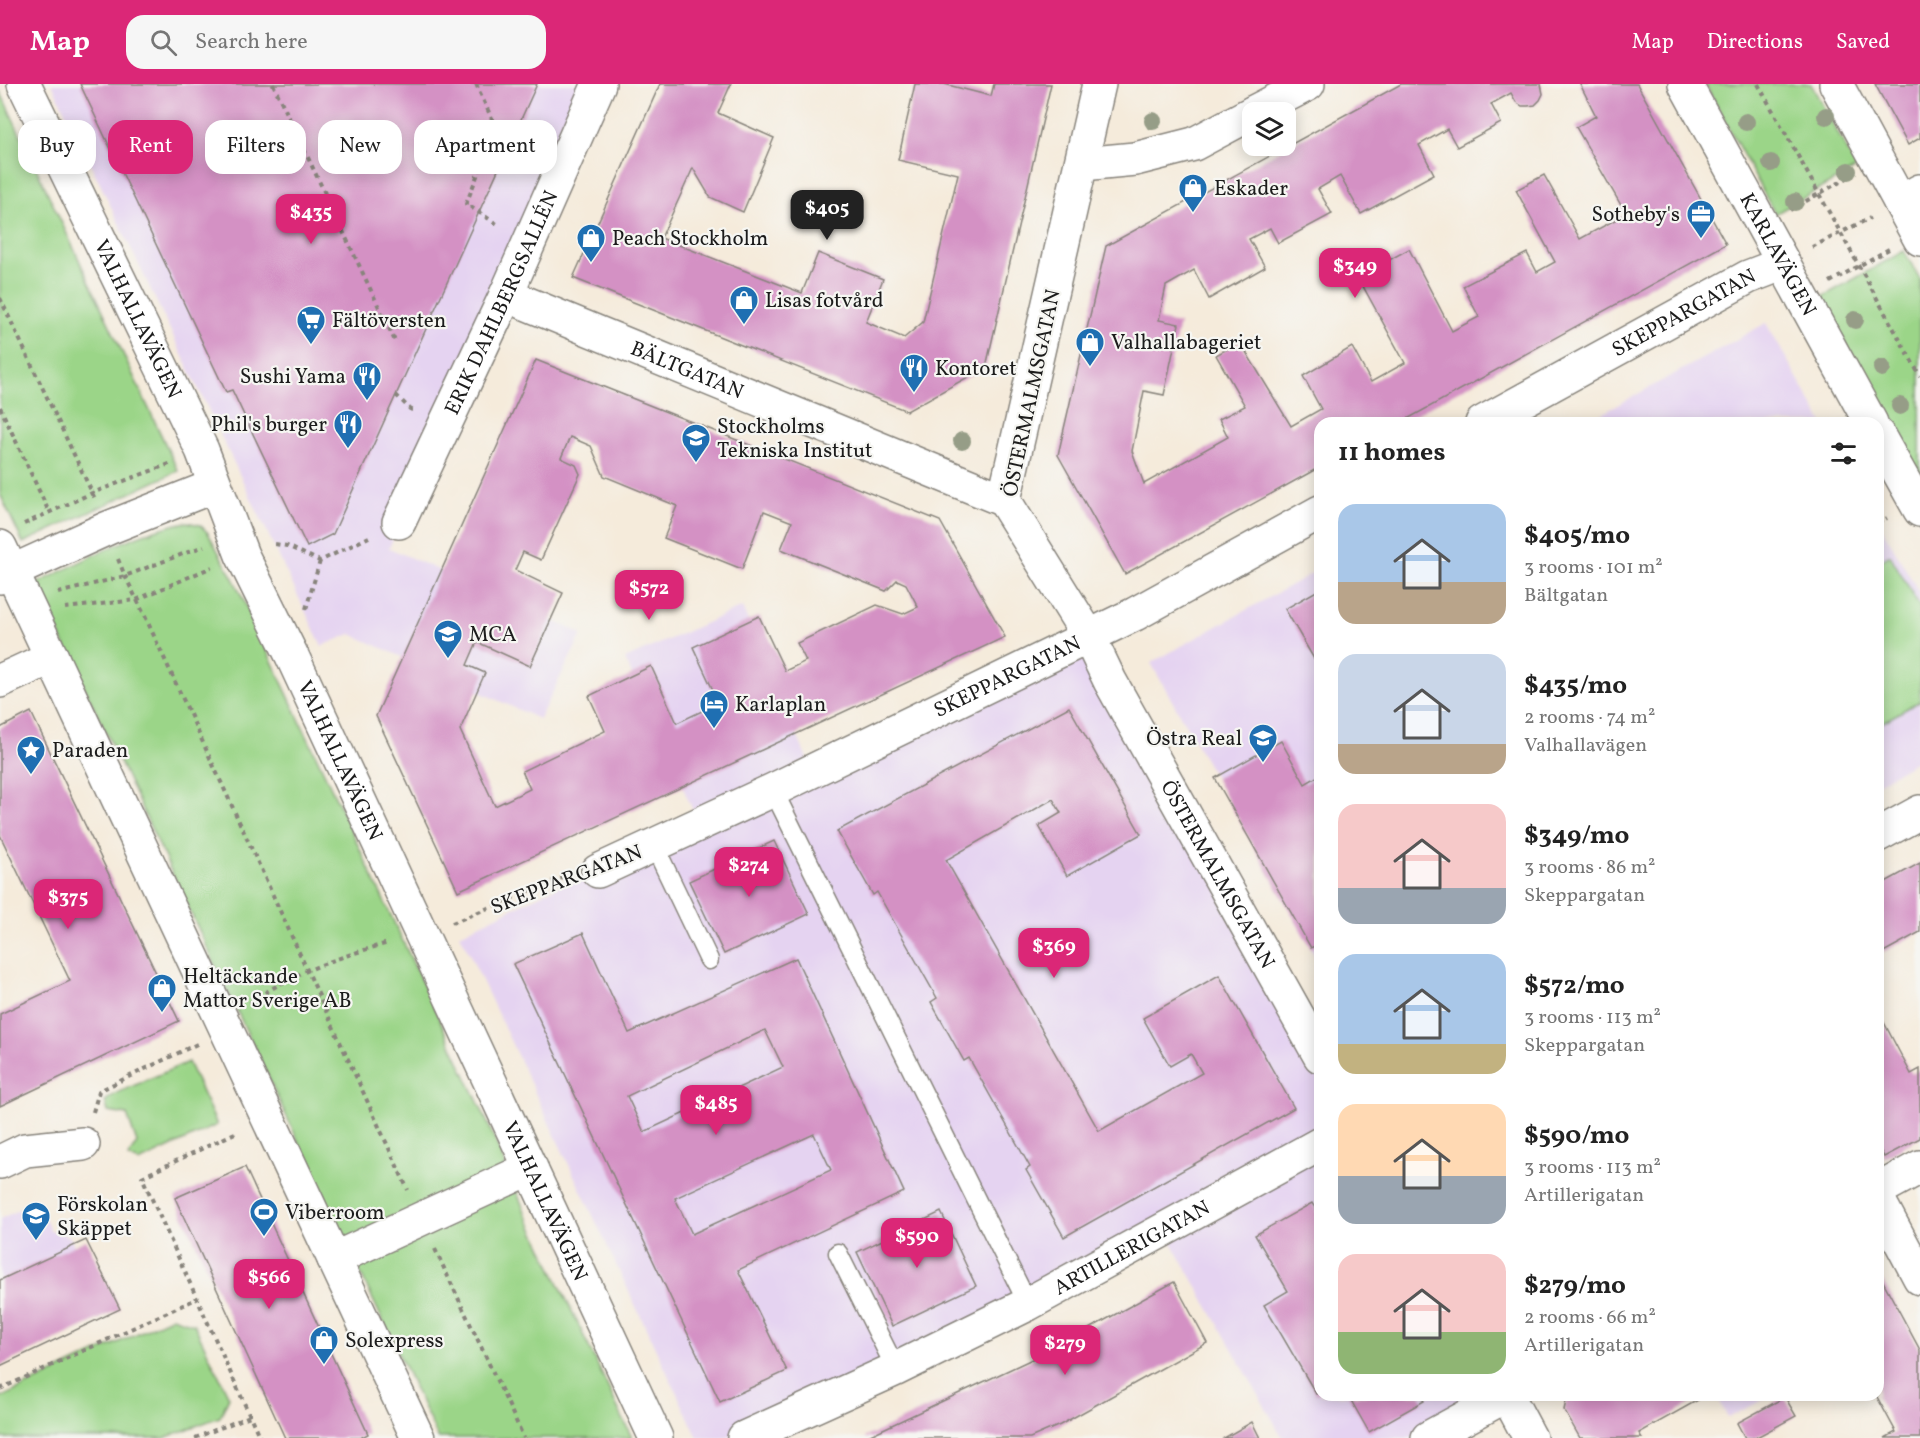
<!DOCTYPE html>
<html lang="en">
<head>
<meta charset="utf-8">
<style>
  body { margin:0; font-family:Vollkorn,serif; background:#f6f6f6; color:#222; height:100vh; display:flex; flex-direction:column; font-size:22px; white-space:nowrap }
  * { box-sizing:border-box; margin:0 }
  p { font-size:20px; color:#767676 }
  .icon { flex:none; width:33px; height:33px; fill:none; stroke:currentColor; stroke-width:2; stroke-linecap:round; stroke-linejoin:round }
  .map { position:relative; flex:1; overflow:hidden }
  .side { position:absolute; left:1314px; top:333px; width:570px; height:984px; display:flex; flex-direction:column; background:#fff; border-radius:18px; box-shadow:0 3px 15px #0003 }
  .side>* { flex:none }
  .banner { position:absolute; left:18px; top:36px; width:570px; height:54px; display:flex; gap:12px }
  .fabs { position:absolute; left:1242px; top:18px; display:grid; gap:12px }
  .fabs a { display:grid; place-items:center; width:54px; height:54px; border-radius:12px; background:#fff; box-shadow:0 3px 15px #0003; font-size:30px }
  .price { position:absolute; translate:-50% -51px; padding:0 14px; border-radius:12px; background:#db2777; color:#fff; font-size:20px; line-height:39px; filter:drop-shadow(0 2px 3px #0008) }
  .price::after { content:''; position:absolute; left:50%; top:36px; width:18px; height:14px; margin-left:-9px; background:inherit; clip-path:polygon(0 0,100% 0,50% 100%) }
  .price.active { background:#222; color:#fff }
  ul { padding:0; list-style:none }
  li { display:flex; align-items:center; gap:18px; height:150px; padding:0 24px }
  li span { display:grid; place-items:center; flex:none; width:168px; height:120px; border-radius:18px; color:#555 }
  li>.icon { margin-inline-start:auto }
  span .icon { width:72px; height:72px; fill:#fffc; stroke-width:1 }
  li b { font-size:26px }
  h2 { display:flex; justify-content:space-between; align-items:center; height:72px; padding:0 24px; font-size:26px }
  .pill { padding:0 21px; border-radius:18px; background:#fff; box-shadow:0 3px 15px #0003; font-size:21px; line-height:54px }
  .pill.active { background:#db2777; color:#fff }
  header { display:flex; align-items:center; gap:36px; box-sizing:border-box; height:84px; padding:0 30px; background:#db2777; color:#fff }
  header strong { font-size:28px }
  nav { display:flex; gap:33px; margin-inline-start:auto; font-size:21px }
  .search { width:420px; height:54px; background:#f6f6f6; display:flex; align-items:center; gap:15px; box-sizing:border-box; padding:0 21px; border-radius:18px; color:#767676; font-size:22px }
  .map>svg:first-child { display:block }
  .built { fill:#e5d3f1 }
  .green { fill:#9bd588; stroke:#5c7852; stroke-width:1.5 }
  .building { fill:#d491c4; fill-rule:evenodd }
  .lines { fill:none; stroke-linecap:round; stroke-linejoin:round }
  .lane-casing { stroke:#88847c; stroke-width:21 }
  .street-casing { stroke:#88847c; stroke-width:36 }
  .secondary-casing { stroke:#88847c; stroke-width:36 }
  .path { stroke:#88847c; stroke-width:4; stroke-dasharray:4.5 4.5; stroke-linecap:butt }
  .lane { stroke:#fff; stroke-width:18 }
  .street { stroke:#fff; stroke-width:33 }
  .secondary { stroke:#fff; stroke-width:33 }
  .tree { fill:#969d87 }
  .labels { text-anchor:middle; stroke-width:4.5; stroke-linejoin:round; paint-order:stroke }
  .poi-label { font-size:21px; fill:#1c1c1c; stroke:#f6f6f2; text-anchor:start }
  .street-label { font-size:21px; fill:#1c1c1c; stroke:#f6f6f2 }
</style>
</head>
<body>
<header>
<strong>Map</strong>
<div class="search"><svg class="icon" aria-label="search" viewBox="0 0 24 24"><circle cx="10" cy="10" r="6"/><path d="M15 15l6 6"/></svg>Search here</div>
<nav><a>Map</a><a>Directions</a><a>Saved</a></nav>
</header>
<div class="map">
<svg width="1920" height="1354" viewBox="0 0 1920 1354">
  <rect width="100%" height="100%" fill="#f6f6f2"/>
  <filter id="ink" filterUnits="userSpaceOnUse"><feTurbulence type="fractalNoise" baseFrequency=".0167" numOctaves="2"/><feDisplacementMap in="SourceGraphic" scale="12" xChannelSelector="R" yChannelSelector="G"/><feConvolveMatrix kernelMatrix="1 2 1 2 8 2 1 2 1" color-interpolation-filters="sRGB"/></filter>
  <filter id="wash" filterUnits="userSpaceOnUse"><feTurbulence type="fractalNoise" baseFrequency=".008" numOctaves="4" result="noise"/><feDisplacementMap in="SourceGraphic" scale="24" xChannelSelector="R" yChannelSelector="G"/><feGaussianBlur stdDeviation="1.35" result="paint"/><feColorMatrix in="noise" values="0 0 0 0 0 0 0 0 0 0 0 0 0 0 0 0 0 1.4 0 .05"/><feComposite in="paint" operator="in"/></filter>
  <g filter="url(#wash)">
    <rect width="100%" height="100%" fill="#f5ebdb"/>
    <g class="built">
      <polygon points="52,0 601,0 389,464 582,550 539,635 351,550 322,562"/>
      <polygon points="1766,239 1823,339 1585,339 1709,271"/>
      <polygon points="1878,437 1920,510 1920,675 1878,699"/>
      <polygon points="1320,485 1320,881 1151,579"/>
      <polygon points="742,523 812,686 1082,550 1320,967 1320,1311 1512,1311 1433,1354 1283,1354 1163,1143 1019,1219 725,1354 698,1354 460,850 697,735 625,575"/>
      <polygon points="37,1117 50,1146 70,1153 74,1162 0,1196 0,1135"/>
      <polygon points="1716,1311 1772,1311 1728,1334"/>
    </g>
    <g class="green">
      <polygon points="1705,0 1811,0 1857,84 1775,130"/>
      <polygon points="0,7 178,387 23,459 0,410"/>
      <polygon points="1904,167 1920,195 1920,392 1820,214"/>
      <path d="M187,438L200,441L208,449L235,498L486,1035L526,1130L632,1354H438L36,500C83,477 136,447 187,438Z"/>
      <polygon points="1890,471 1920,523 1920,617 1878,641 1878,478"/>
      <polygon points="188,978 217,1041 139,1078 128,1073 137,1059 127,1031 108,1028 105,1017 117,1009"/>
      <polygon points="172,1233 194,1240 229,1313 220,1333 164,1354 0,1354 0,1314"/>
    </g>
    <g id="blocks">
      <g class="building">
        <polygon points="80,0 537,0 333,450 307,463 232,306 226,308"/>
        <polygon points="660,0 731,0 718,29 774,54 743,128 710,113 693,84 661,154 802,209 818,169 883,195 866,238 904,254 923,238 958,90 898,76 915,0 944,0 991,12 994,0 1051,0 986,283 907,327 573,194"/>
        <polygon points="1401,0 1541,0 1543,10 1540,16 1535,21 1528,22 1522,22 1516,18 1511,9 1491,20 1501,39 1457,63 1447,45 1419,61 1434,90 1361,130 1340,92 1318,105 1332,130 1278,159 1270,144 1249,155 1265,183 1209,215 1194,186 1166,202 1159,236 1179,240 1164,311 1144,307 1132,367 1144,400 1228,353 1219,335 1245,322 1216,271 1240,258 1291,342 1321,325 1303,292 1352,263 1371,298 1405,279 1358,193 1409,165 1452,247 1479,233 1463,202 1527,169 1537,188 1555,178 1516,106 1544,91 1580,155 1626,130 1576,43 1596,32 1580,0 1637,0 1726,160 1400,339 1320,339 1320,383 1125,490 1058,371 1106,162"/>
        <polygon points="1875,0 1920,0 1920,54 1908,61"/>
        <path d="M536,276L940,437L1005,553L458,807L376,632ZM570,353L591,362L604,392L677,422L664,454L742,485L764,427L792,438L781,465L886,507L897,496L906,500L918,523L903,530L877,521L797,559L806,577L785,587L759,532L693,563L719,619L677,639L651,582L618,598L589,612L605,647L522,687L530,705L495,722L460,646L485,589L467,581L477,558L530,582L563,509L515,486L523,468L541,476L580,390L576,381L561,374Z"/>
        <polygon points="1320,505 1320,579 1317,580 1285,525"/>
        <polygon points="1069,623 1141,750 1067,792 1039,742 1061,729 1053,715 946,776 1099,1047 1202,989 1191,970 1170,982 1143,934 1219,891 1294,1024 1064,1153 1026,1086 1030,1083 969,974 964,977 931,918 937,914 877,808 873,811 837,747"/>
        <polygon points="31,628 179,937 0,1022 0,930 70,897 0,751 0,644"/>
        <polygon points="1281,657 1305,700 1320,691 1320,859 1311,864 1215,694"/>
        <polygon points="774,757 809,830 724,870 689,797"/>
        <polygon points="1920,779 1920,848 1878,871 1878,802"/>
        <path d="M583,849L629,949L796,874L904,1108L738,1186L787,1287L720,1318L513,880ZM765,946L783,983L644,1048L627,1012ZM814,1050L831,1086L692,1150L675,1114Z"/>
        <polygon points="1878,927 1911,990 1920,985 1920,1054 1884,1073 1878,1063"/>
        <polygon points="245,1083 368,1350 362,1353 363,1354 285,1354 175,1114"/>
        <polygon points="1312,1119 1320,1133 1320,1308 1316,1310 1264,1221 1288,1207 1255,1151"/>
        <polygon points="941,1128 976,1202 892,1242 857,1168"/>
        <polygon points="86,1156 120,1225 0,1282 0,1196"/>
        <polygon points="1878,1188 1920,1266 1920,1354 1885,1354 1896,1348 1876,1311 1878,1311"/>
        <polygon points="1174,1198 1207,1259 1060,1341 1030,1354 864,1354 1045,1269"/>
        <polygon points="1348,1311 1420,1311 1424,1317 1369,1348"/>
        <polygon points="1571,1311 1707,1311 1639,1349 1642,1354 1580,1354 1564,1326 1567,1313"/>
        <polygon points="1785,1313 1796,1332 1755,1354 1745,1354 1737,1339"/>
        <polygon points="1252,1338 1260,1354 1224,1354"/>
      </g>
    </g>
  </g>
  <g filter="url(#ink)">
    <use href="#blocks" fill-opacity="0" stroke="#88847c" stroke-width="1.5"/>
    <g class="lines">
      <g class="lane-casing">
        <g id="lane">
          <polyline points="773,706 1028,1220"/>
          <polyline points="654,761 709,876"/>
          <polyline points="838,1169 896,1285"/>
        </g>
      </g>
      <g class="street-casing">
        <g id="street">
          <path id="s1" d="M1099,0L1004,416L1088,551L1110,597L1320,972"/>
          <polyline points="1254,28 1308,0"/>
          <polyline points="1082,80 1135,75 1194,60 1252,29"/>
          <polyline points="1900,118 1920,107"/>
          <path id="s2" d="M506,211L1004,416"/>
          <path id="s3" d="M1482,339L1748,193L1782,180"/>
          <path id="s4" d="M399,438L506,211L599,0"/>
          <polyline points="1878,751 1920,728"/>
          <path id="s5" d="M598,787L773,706L1135,530L1320,428"/>
          <polyline points="0,1078 25,1066 83,1060"/>
          <polyline points="1878,1106 1920,1083"/>
          <polyline points="1878,1115 1920,1194"/>
          <polyline points="1507,1311 1530,1354"/>
          <path id="s6" d="M744,1354L896,1285L1028,1220L1320,1060"/>
          <polyline points="1428,1354 1507,1311"/>
        </g>
      </g>
      <g class="secondary-casing">
        <g id="secondary">
          <path id="s7" d="M24,0L202,366L242,471L292,572L656,1354"/>
          <path id="s8" d="M1685,0L1871,339"/>
          <polyline points="1836,0 1920,155"/>
          <polyline points="1878,351 1920,426"/>
          <polyline points="0,463 418,1354"/>
          <polyline points="0,493 108,444 214,402"/>
          <polyline points="0,597 52,573"/>
          <polyline points="334,1175 531,1084"/>
        </g>
      </g>
      <g class="path">
        <polyline points="273,0 396,259"/>
        <polyline points="476,0 496,44 466,120 497,140"/>
        <polyline points="1758,0 1920,292"/>
        <polyline points="1790,126 1849,93"/>
        <polyline points="1812,163 1870,134"/>
        <polyline points="1830,198 1889,165"/>
        <polyline points="0,214 95,415"/>
        <polyline points="396,311 410,325 416,328"/>
        <polyline points="0,323 49,428"/>
        <polyline points="1878,439 1887,434"/>
        <polyline points="24,440 92,409 172,379"/>
        <polyline points="275,460 287,462 320,477 369,453"/>
        <polyline points="118,475 125,492 144,530 408,1106"/>
        <polyline points="58,509 125,492 204,462"/>
        <polyline points="65,524 136,516 212,483"/>
        <polyline points="306,525 320,477"/>
        <polyline points="452,839 558,795 568,793"/>
        <path d="M250,919C291,889 339,873 388,859"/>
        <polyline points="93,1028 99,1007 197,960"/>
        <polyline points="235,1049 142,1093 260,1354"/>
        <polyline points="435,1165 524,1354"/>
        <polyline points="0,1305 196,1215"/>
        <polyline points="195,1354 250,1332"/>
      </g>
      <use href="#lane" class="lane"/>
      <use href="#street" class="street"/>
      <use href="#secondary" class="secondary"/>
    </g>
    <g class="tree">
      <circle cx="1826" cy="32" r="9"/>
      <circle cx="1153" cy="37" r="9"/>
      <circle cx="1746" cy="38" r="9"/>
      <circle cx="1771" cy="79" r="9"/>
      <circle cx="1848" cy="87" r="9"/>
      <circle cx="1795" cy="118" r="9"/>
      <circle cx="1855" cy="236" r="9"/>
      <circle cx="1882" cy="284" r="9"/>
      <circle cx="1900" cy="322" r="9"/>
      <circle cx="962" cy="357" r="9"/>
    </g>
  </g>
  <defs>
    <g id="shop-pin" transform="scale(1.5)"><path d="M0 17L-7.5 6A9.5 9.5 0 1 1 7.5 6Z" fill="#1f6fb2" stroke="#f6f6f2"/><path d="M-5-2.5h2.3a2.7 3.5 0 0 1 5.4 0H5L5.5 6h-11ZM-1.5-2.5h3a1.5 2.3 0 0 0-3 0Z" fill="#fff"/></g>
    <g id="office-pin" transform="scale(1.5)"><path d="M0 17L-7.5 6A9.5 9.5 0 1 1 7.5 6Z" fill="#1f6fb2" stroke="#f6f6f2"/><path d="M-6-3h4V-5.5h4V-3h4V5H-6ZM-1-4.5V-3h2v-1.5ZM-6 0V1H6V0Z" fill="#fff"/></g>
    <g id="supermarket-pin" transform="scale(1.5)"><path d="M0 17L-7.5 6A9.5 9.5 0 1 1 7.5 6Z" fill="#1f6fb2" stroke="#f6f6f2"/><path d="M-6-5.5h2.5l.6 2H6L4.5 2H-2.5L-4.4-4H-6ZM-1.5 3.2a1.3 1.3 0 1 0 .1 0ZM3 3.2a1.3 1.3 0 1 0 .1 0Z" fill="#fff"/></g>
    <g id="restaurant-pin" transform="scale(1.5)"><path d="M0 17L-7.5 6A9.5 9.5 0 1 1 7.5 6Z" fill="#1f6fb2" stroke="#f6f6f2"/><path d="M-5-6h1v4h1v-4h1v4h1v-4h1v5L-1.5 .5V6h-2V.5L-5-1ZM5-6V6H3V1.5H1.5Q1.5-4 5-6Z" fill="#fff"/></g>
    <g id="university-pin" transform="scale(1.5)"><path d="M0 17L-7.5 6A9.5 9.5 0 1 1 7.5 6Z" fill="#1f6fb2" stroke="#f6f6f2"/><path d="M0-5L7-2L0 1L-7-2ZM-4 1L0 2.5L4 1V4Q0 6-4 4Z" fill="#fff"/></g>
    <g id="hotel-pin" transform="scale(1.5)"><path d="M0 17L-7.5 6A9.5 9.5 0 1 1 7.5 6Z" fill="#1f6fb2" stroke="#f6f6f2"/><path d="M-6-4.5h1.5V1H6V5H4.5V3h-9V5H-6ZM-4 0a1.8 1.8 0 1 1 3.6 0ZM.5 0V-2.5h3Q6-2.5 6 0Z" fill="#fff"/></g>
    <g id="school-pin" transform="scale(1.5)"><path d="M0 17L-7.5 6A9.5 9.5 0 1 1 7.5 6Z" fill="#1f6fb2" stroke="#f6f6f2"/><path d="M0-5L7-2L0 1L-7-2ZM-4 1L0 2.5L4 1V4Q0 6-4 4Z" fill="#fff"/></g>
    <g id="sight-pin" transform="scale(1.5)"><path d="M0 17L-7.5 6A9.5 9.5 0 1 1 7.5 6Z" fill="#1f6fb2" stroke="#f6f6f2"/><path d="M0-6L1.8-2.2L6-1.7L2.9 1.2L3.7 5.4L0 3.3L-3.7 5.4L-2.9 1.2L-6-1.7L-1.8-2.2Z" fill="#fff"/></g>
    <g id="stadium-pin" transform="scale(1.5)"><path d="M0 17L-7.5 6A9.5 9.5 0 1 1 7.5 6Z" fill="#1f6fb2" stroke="#f6f6f2"/><path d="M0-5a6.5 5 0 1 0 0 10a6.5 5 0 1 0 0-10ZM-3.5-1.8h7v3.6h-7Z" fill="#fff"/></g>
  </defs>
  <g fill-rule="evenodd">
    <use href="#shop-pin" x="1193" y="104"/>
    <use href="#office-pin" x="1701" y="130"/>
    <use href="#shop-pin" x="591" y="154"/>
    <use href="#shop-pin" x="744" y="216"/>
    <use href="#supermarket-pin" x="311" y="236"/>
    <use href="#shop-pin" x="1090" y="258"/>
    <use href="#restaurant-pin" x="914" y="284"/>
    <use href="#restaurant-pin" x="367" y="292"/>
    <use href="#restaurant-pin" x="348" y="340"/>
    <use href="#university-pin" x="696" y="354"/>
    <use href="#university-pin" x="448" y="550"/>
    <use href="#hotel-pin" x="714" y="620"/>
    <use href="#school-pin" x="1263" y="654"/>
    <use href="#sight-pin" x="31" y="666"/>
    <use href="#shop-pin" x="162" y="904"/>
    <use href="#stadium-pin" x="264" y="1128"/>
    <use href="#school-pin" x="36" y="1132"/>
    <use href="#shop-pin" x="324" y="1256"/>
  </g>
  <g class="labels">
    <g class="poi-label">
      <text x="1214" y="111">Eskader</text>
      <text x="1680" y="137" text-anchor="end">Sotheby's</text>
      <text x="612" y="161">Peach Stockholm</text>
      <text x="765" y="223">Lisas fotvård</text>
      <text x="332" y="243">Fältöversten</text>
      <text x="1111" y="265">Valhallabageriet</text>
      <text x="935" y="291">Kontoret</text>
      <text x="346" y="299" text-anchor="end">Sushi Yama</text>
      <text x="327" y="347" text-anchor="end">Phil's burger</text>
      <text x="717" y="349">Stockholms<tspan x="717" dy="24">Tekniska Institut</tspan></text>
      <text x="469" y="557">MCA</text>
      <text x="735" y="627">Karlaplan</text>
      <text x="1242" y="661" text-anchor="end">Östra Real</text>
      <text x="52" y="673">Paraden</text>
      <text x="183" y="899">Heltäckande<tspan x="183" dy="24">Mattor Sverige AB</tspan></text>
      <text x="57" y="1127">Förskolan<tspan x="57" dy="24">Skäppet</tspan></text>
      <text x="285" y="1135">Viberroom</text>
      <text x="345" y="1263">Solexpress</text>
    </g>
    <g class="street-label">
      <text dy="7" stroke="none"><textPath href="#s8" startOffset="194">KARLAVÄGEN</textPath></text>
      <text dy="7" stroke="none"><textPath href="#s4" startOffset="242">ERIK DAHLBERGSALLÉN</textPath></text>
      <text dy="7" stroke="none"><textPath href="#s3" startOffset="230">SKEPPARGATAN</textPath></text>
      <text dy="7" stroke="none"><textPath href="#s7" startOffset="261">VALHALLAVÄGEN</textPath></text>
      <text dy="7" stroke="none"><textPath href="#s2" startOffset="196">BÄLTGATAN</textPath></text>
      <text transform="translate(1031 309) rotate(-78)" y="7">ÖSTERMALMSGATAN</text>
      <text dy="7" stroke="none"><textPath href="#s5" startOffset="453">SKEPPARGATAN</textPath></text>
      <text dy="7" stroke="none"><textPath href="#s7" startOffset="747">VALHALLAVÄGEN</textPath></text>
      <text dy="7" stroke="none"><textPath href="#s1" startOffset="858">ÖSTERMALMSGATAN</textPath></text>
      <text transform="translate(566 795) rotate(-21)" y="7">SKEPPARGATAN</text>
      <text dy="7" stroke="none"><textPath href="#s7" startOffset="1233">VALHALLAVÄGEN</textPath></text>
      <text dy="7" stroke="none"><textPath href="#s6" startOffset="432">ARTILLERIGATAN</textPath></text>
    </g>
  </g>
</svg>
<div class="fabs">
<a><svg class="icon" aria-label="layers" viewBox="0 0 24 24"><path d="M12 4l9 5-9 5-9-5zM3 14l9 5 9-5"/></svg></a>
</div>
<b class="price active" style="left:827px;top:157px">$405</b>
<b class="price" style="left:311px;top:161px">$435</b>
<b class="price" style="left:1355px;top:215px">$349</b>
<b class="price" style="left:649px;top:537px">$572</b>
<b class="price" style="left:749px;top:814px">$274</b>
<b class="price" style="left:68px;top:846px">$375</b>
<b class="price" style="left:1054px;top:895px">$369</b>
<b class="price" style="left:716px;top:1052px">$485</b>
<b class="price" style="left:917px;top:1185px">$590</b>
<b class="price" style="left:269px;top:1226px">$566</b>
<b class="price" style="left:1065px;top:1292px">$279</b>
<div class="banner">
<a class="pill">Buy</a>
<a class="pill active">Rent</a>
<a class="pill">Filters</a>
<a class="pill">New</a>
<a class="pill">Apartment</a>
</div>
<section class="side">
<h2>11 homes<svg class="icon" aria-label="filters" viewBox="0 0 24 24"><path d="M4 7h16M4 17h16"/><circle cx="9" cy="7" r="2"/><circle cx="15" cy="17" r="2"/></svg></h2>
<ul>
<li><span style="background:linear-gradient(#a9c7e8 65%,#b9a48a 0)"><svg class="icon" aria-label="home" viewBox="0 0 24 24"><path d="M3 11l9-7 9 7M6 9v11h12V9"/></svg></span><div><b>$405/mo</b><p>3 rooms · 101 m²</p><p>Bältgatan</p></div></li>
<li><span style="background:linear-gradient(#c9d6e8 75%,#b9a48a 0)"><svg class="icon" aria-label="home" viewBox="0 0 24 24"><path d="M3 11l9-7 9 7M6 9v11h12V9"/></svg></span><div><b>$435/mo</b><p>2 rooms · 74 m²</p><p>Valhallavägen</p></div></li>
<li><span style="background:linear-gradient(#f6c9c9 70%,#9aa5b1 0)"><svg class="icon" aria-label="home" viewBox="0 0 24 24"><path d="M3 11l9-7 9 7M6 9v11h12V9"/></svg></span><div><b>$349/mo</b><p>3 rooms · 86 m²</p><p>Skeppargatan</p></div></li>
<li><span style="background:linear-gradient(#a9c7e8 75%,#c2b280 0)"><svg class="icon" aria-label="home" viewBox="0 0 24 24"><path d="M3 11l9-7 9 7M6 9v11h12V9"/></svg></span><div><b>$572/mo</b><p>3 rooms · 113 m²</p><p>Skeppargatan</p></div></li>
<li><span style="background:linear-gradient(#ffd9b3 60%,#9aa5b1 0)"><svg class="icon" aria-label="home" viewBox="0 0 24 24"><path d="M3 11l9-7 9 7M6 9v11h12V9"/></svg></span><div><b>$590/mo</b><p>3 rooms · 113 m²</p><p>Artillerigatan</p></div></li>
<li><span style="background:linear-gradient(#f6c9c9 65%,#8fb573 0)"><svg class="icon" aria-label="home" viewBox="0 0 24 24"><path d="M3 11l9-7 9 7M6 9v11h12V9"/></svg></span><div><b>$279/mo</b><p>2 rooms · 66 m²</p><p>Artillerigatan</p></div></li>
</ul>
</section>
</div>
</body>
</html>
